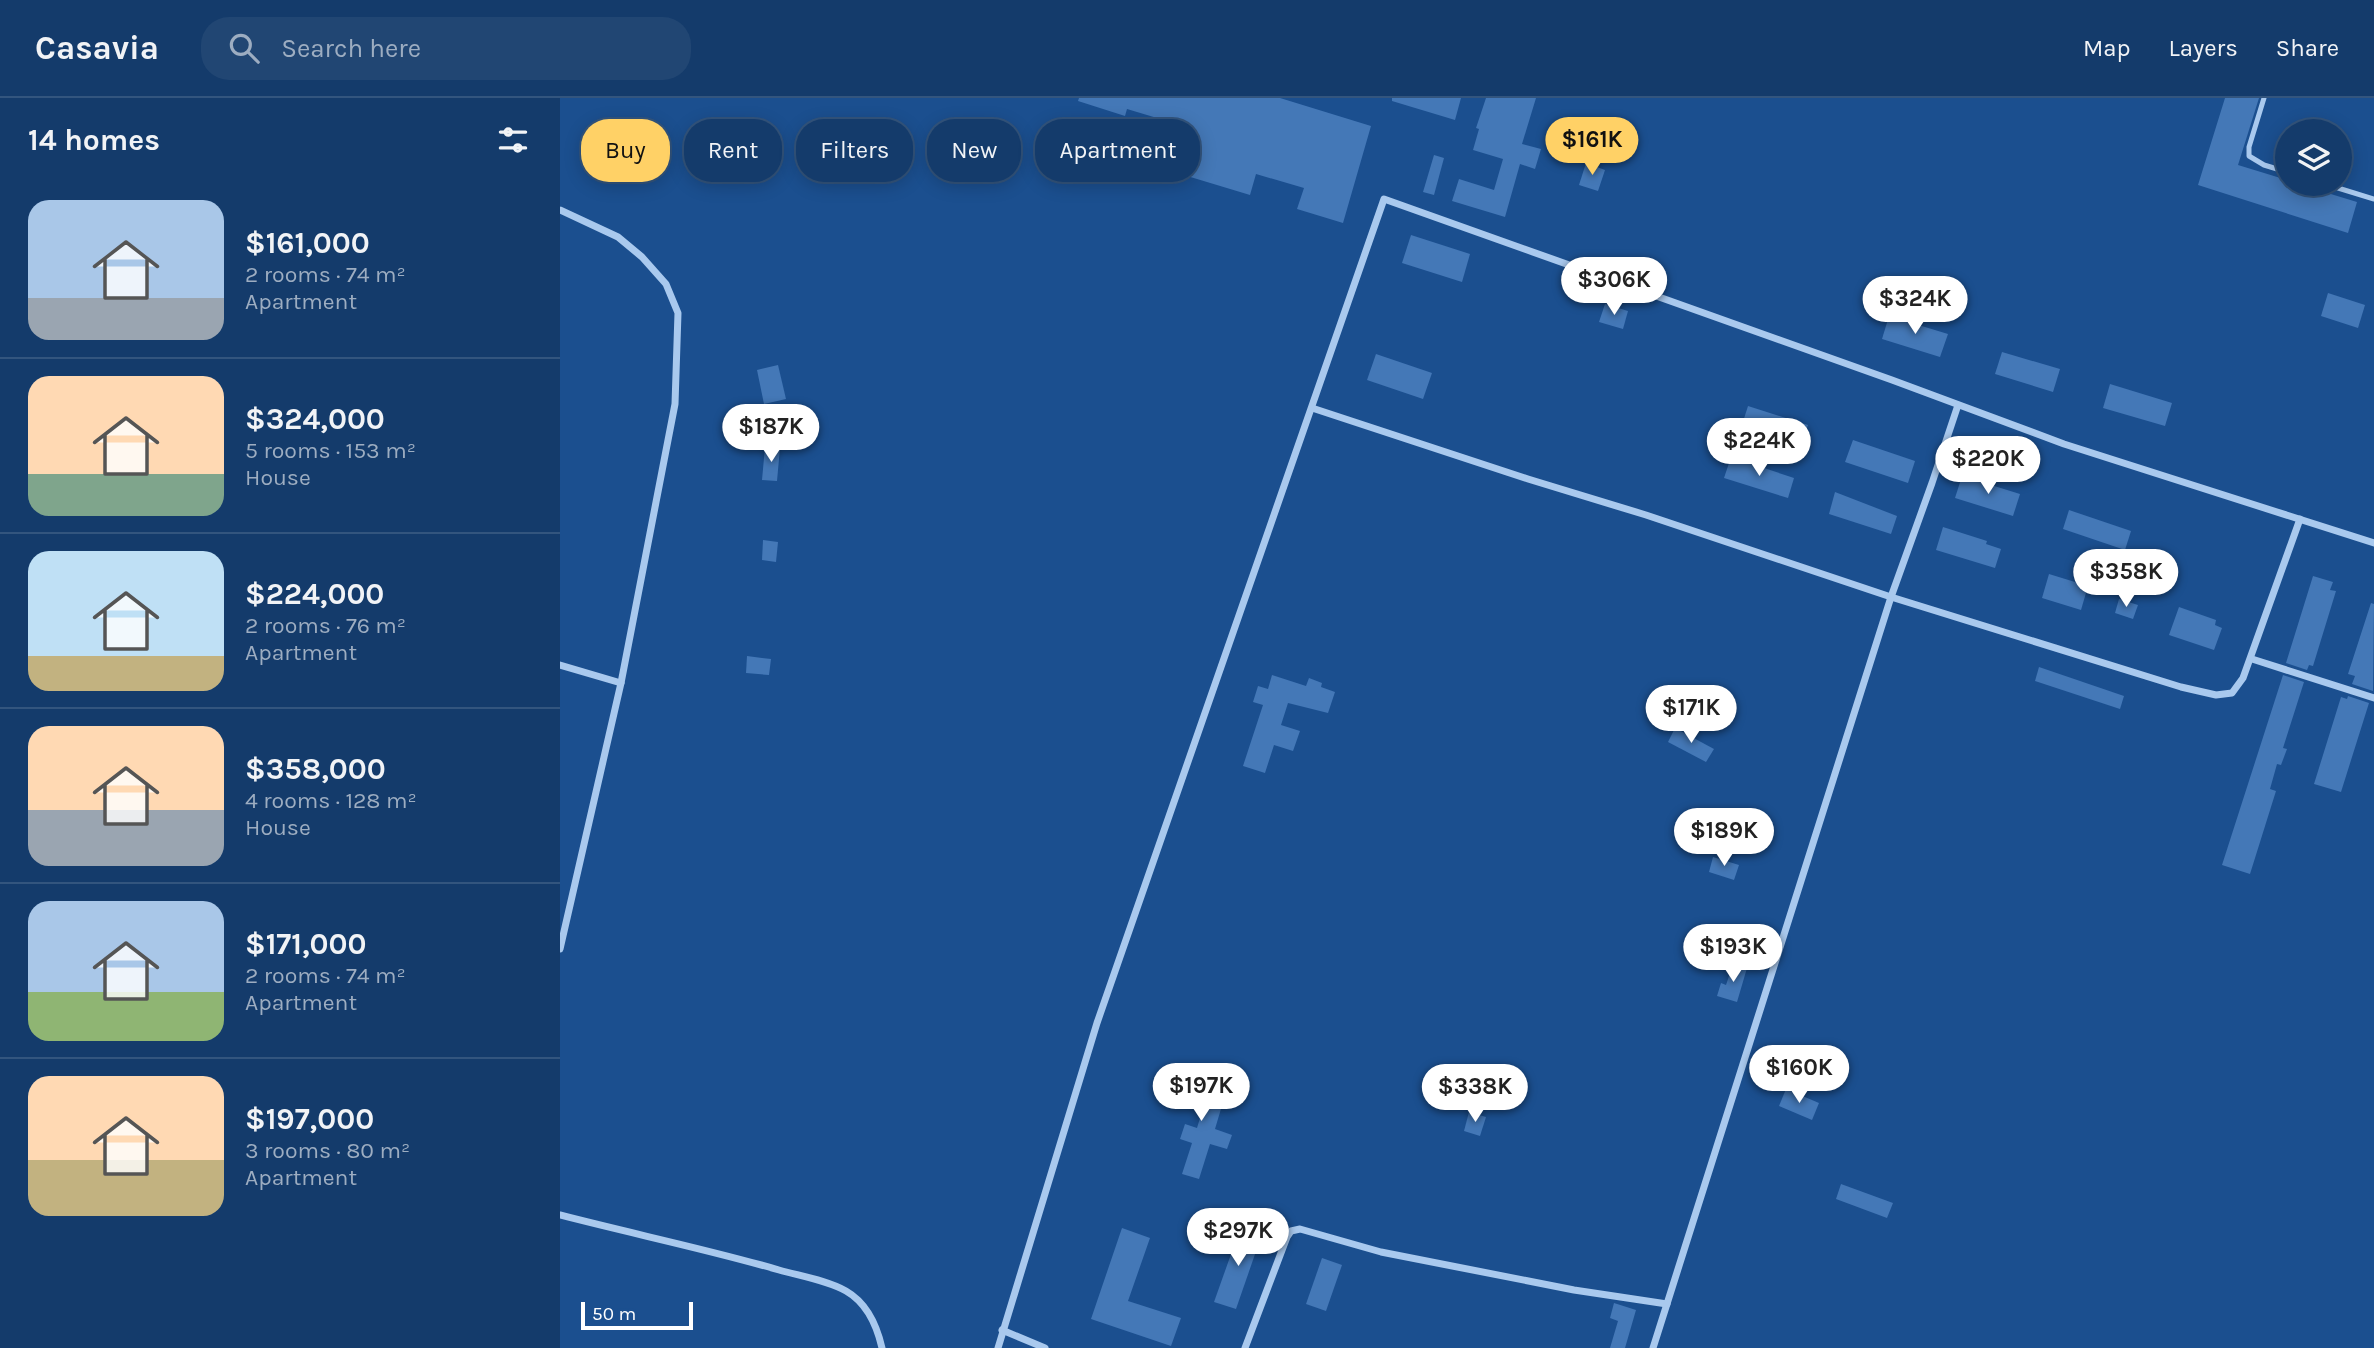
<!DOCTYPE html>
<html lang="en">
<head>
<meta charset="utf-8">
<style>
  body { margin:0; font-family:Karla,sans-serif; background:#214673; color:#f1f3f6; height:100vh; display:flex; flex-direction:column; font-size:26px; white-space:nowrap }
  * { box-sizing:border-box; margin:0 }
  p { font-size:23px; color:#9dadc1 }
  .icon { flex:none; width:38px; height:38px; fill:none; stroke:currentColor; stroke-width:2; stroke-linecap:round; stroke-linejoin:round }
  .map { position:relative; flex:1; overflow:hidden }
  .drawer { display:flex; flex-direction:column; background:#143b6b; width:560px }
  .drawer>* { flex:none }
  .guide { position:absolute; left:21px; top:21px; width:665px; height:63px; display:flex; gap:14px }
  .buttons { position:absolute; left:1715px; top:21px; display:grid; gap:14px }
  .buttons a { display:grid; place-items:center; width:77px; height:77px; border-radius:50%; background:#143b6b; box-shadow:0 4px 18px #0003,0 0 0 2px #33557e; font-size:35px }
  .scale { position:absolute; left:21px; bottom:18px; width:112px; box-sizing:border-box; padding-left:7px; border:4px solid #fff; border-top:0; font-size:19px; line-height:24px; white-space:nowrap; color:#fff; -webkit-text-stroke:5px #1b4f8f; paint-order:stroke }
  .price { position:absolute; translate:-50% -60px; padding:0 16px; border-radius:24px; background:#fff; color:#222; font-size:23px; line-height:46px; filter:drop-shadow(0 2px 4px #0008) }
  .price::after { content:''; position:absolute; left:50%; top:42px; width:21px; height:16px; margin-left:-10px; background:inherit; clip-path:polygon(0 0,100% 0,50% 100%) }
  .price.active { background:#ffd166; color:#111 }
  ul { padding:0; list-style:none }
  li { display:flex; align-items:center; gap:21px; height:175px; padding:0 28px }
  li+li { border-top:2px solid #33557e }
  li span { display:grid; place-items:center; flex:none; width:196px; height:140px; border-radius:21px; color:#555 }
  li>.icon { margin-inline-start:auto }
  span .icon { width:84px; height:84px; fill:#fffc; stroke-width:1 }
  li b { font-size:30px }
  h2 { display:flex; justify-content:space-between; align-items:center; height:84px; padding:0 28px; font-size:30px }
  .pill { padding:0 24px; border-radius:28px; background:#143b6b; box-shadow:0 4px 18px #0003,0 0 0 2px #33557e; font-size:24px; line-height:63px }
  .pill.active { background:#ffd166; color:#111 }
  header { display:flex; align-items:center; gap:42px; box-sizing:border-box; height:98px; padding:0 35px; background:#143b6b; border-bottom:2px solid #33557e }
  header strong { font-size:33px }
  nav { display:flex; gap:38px; margin-inline-start:auto; font-size:24px }
  .search { width:490px; height:63px; background:#214673; display:flex; align-items:center; gap:18px; box-sizing:border-box; padding:0 24px; border-radius:28px; color:#9dadc1; font-size:26px }
  main { display:flex; flex:1; min-height:0 }
  .map>svg:first-child { display:block }
  .building { fill:#4478b7 }
  .lines { fill:none; stroke-linecap:round; stroke-linejoin:round }
  .service { stroke:#a9c9ee; stroke-width:5 }
  .minor { stroke:#a9c9ee; stroke-width:7 }
</style>
</head>
<body>
<header>
<strong>Casavia</strong>
<div class="search"><svg class="icon" aria-label="search" viewBox="0 0 24 24"><circle cx="10" cy="10" r="6"/><path d="M15 15l6 6"/></svg>Search here</div>
<nav><a>Map</a><a>Layers</a><a>Share</a></nav>
</header>
<main>
<section class="drawer">
<h2>14 homes<svg class="icon" aria-label="filters" viewBox="0 0 24 24"><path d="M4 7h16M4 17h16"/><circle cx="9" cy="7" r="2"/><circle cx="15" cy="17" r="2"/></svg></h2>
<ul>
<li><span style="background:linear-gradient(#a9c7e8 70%,#9aa5b1 0)"><svg class="icon" aria-label="home" viewBox="0 0 24 24"><path d="M3 11l9-7 9 7M6 9v11h12V9"/></svg></span><div><b>$161,000</b><p>2 rooms · 74 m²</p><p>Apartment</p></div></li>
<li><span style="background:linear-gradient(#ffd9b3 70%,#7fa58c 0)"><svg class="icon" aria-label="home" viewBox="0 0 24 24"><path d="M3 11l9-7 9 7M6 9v11h12V9"/></svg></span><div><b>$324,000</b><p>5 rooms · 153 m²</p><p>House</p></div></li>
<li><span style="background:linear-gradient(#bfe0f5 75%,#c2b280 0)"><svg class="icon" aria-label="home" viewBox="0 0 24 24"><path d="M3 11l9-7 9 7M6 9v11h12V9"/></svg></span><div><b>$224,000</b><p>2 rooms · 76 m²</p><p>Apartment</p></div></li>
<li><span style="background:linear-gradient(#ffd9b3 60%,#9aa5b1 0)"><svg class="icon" aria-label="home" viewBox="0 0 24 24"><path d="M3 11l9-7 9 7M6 9v11h12V9"/></svg></span><div><b>$358,000</b><p>4 rooms · 128 m²</p><p>House</p></div></li>
<li><span style="background:linear-gradient(#a9c7e8 65%,#8fb573 0)"><svg class="icon" aria-label="home" viewBox="0 0 24 24"><path d="M3 11l9-7 9 7M6 9v11h12V9"/></svg></span><div><b>$171,000</b><p>2 rooms · 74 m²</p><p>Apartment</p></div></li>
<li><span style="background:linear-gradient(#ffd9b3 60%,#c2b280 0)"><svg class="icon" aria-label="home" viewBox="0 0 24 24"><path d="M3 11l9-7 9 7M6 9v11h12V9"/></svg></span><div><b>$197,000</b><p>3 rooms · 80 m²</p><p>Apartment</p></div></li>
</ul>
</section>
<div class="map">
<svg width="1814" height="1250" viewBox="0 0 1814 1250">
  <rect width="100%" height="100%" fill="#1b4f8f"/>
  <g class="building">
    <polygon points="519,0 720,0 811,28 783,125 737,111 744,90 696,76 690,97 594,68 607,23 567,11 565,18 518,3"/>
    <polygon points="832,0 901,0 895,22 832,3"/>
    <polygon points="926,0 976,0 962,46 981,51 975,71 960,66 945,119 892,103 899,81 934,92 943,61 913,52 919,31 916,30"/>
    <polygon points="1665,0 1699,0 1678,67 1727,82 1727,86 1738,86 1797,104 1788,135 1638,87"/>
    <polygon points="874,57 884,60 874,97 863,94"/>
    <polygon points="1026,65 1045,72 1038,93 1019,87"/>
    <polygon points="851,137 910,156 902,184 842,165"/>
    <polygon points="1768,195 1805,207 1798,230 1761,218"/>
    <polygon points="1045,206 1068,213 1063,231 1039,224"/>
    <polygon points="1329,218 1388,236 1380,259 1322,241"/>
    <polygon points="1442,254 1500,271 1493,294 1435,276"/>
    <polygon points="816,256 872,275 863,301 807,282"/>
    <polygon points="218,267 226,301 204,306 197,272"/>
    <polygon points="1550,286 1612,305 1605,328 1543,310"/>
    <polygon points="1188,308 1248,327 1240,350 1181,330"/>
    <polygon points="1293,342 1355,363 1348,385 1285,364"/>
    <polygon points="205,349 220,350 217,383 202,382"/>
    <polygon points="1171,359 1234,380 1228,400 1164,380"/>
    <polygon points="1402,378 1460,396 1453,418 1395,400"/>
    <polygon points="1275,394 1337,418 1331,436 1269,416"/>
    <polygon points="1509,412 1571,433 1565,452 1503,431"/>
    <polygon points="1383,429 1427,443 1426,446 1441,451 1435,470 1376,452"/>
    <polygon points="203,442 218,444 216,464 202,462"/>
    <polygon points="1489,476 1528,488 1521,512 1482,500"/>
    <polygon points="1753,478 1773,484 1770,492 1776,493 1753,568 1749,567 1747,572 1726,565"/>
    <polygon points="1559,501 1578,507 1573,521 1555,515"/>
    <polygon points="1811,505 1814,506 1813,593 1792,586 1795,578 1788,576"/>
    <polygon points="1619,509 1656,522 1655,527 1662,530 1654,552 1609,537"/>
    <polygon points="187,558 211,561 209,577 186,575"/>
    <polygon points="1479,569 1564,598 1560,611 1475,583"/>
    <polygon points="712,577 746,588 749,580 762,585 761,589 775,594 768,615 728,605 721,627 740,633 733,653 714,647 705,675 683,668 703,607 693,604 698,588 708,591"/>
    <polygon points="1723,577 1744,584 1723,650 1727,651 1721,667 1717,666 1710,691 1716,693 1690,776 1662,767"/>
    <polygon points="1788,598 1809,605 1781,694 1754,686 1781,599 1787,601"/>
    <polygon points="1115,630 1154,651 1146,664 1108,644"/>
    <polygon points="1153,759 1179,767 1174,782 1149,774"/>
    <polygon points="1173,866 1187,870 1177,904 1157,898 1161,885 1166,887"/>
    <polygon points="614,978 666,994 655,1031 672,1037 667,1051 650,1046 639,1081 622,1076 632,1045 620,1041 625,1026 637,1030 644,1007 608,995"/>
    <polygon points="1226,991 1259,1005 1252,1022 1219,1008"/>
    <polygon points="909,1014 926,1019 920,1038 904,1033"/>
    <polygon points="1281,1086 1333,1105 1327,1120 1276,1101"/>
    <polygon points="681,1128 702,1136 676,1211 654,1204"/>
    <polygon points="562,1130 590,1140 568,1203 621,1220 611,1248 531,1221"/>
    <polygon points="762,1160 782,1167 766,1213 746,1206"/>
    <polygon points="1054,1205 1076,1212 1065,1250 1050,1250 1058,1223 1050,1220"/>
  </g>
  <g class="lines">
    <g class="service">
      <polyline points="1704,0 1689,49 1689,58 1704,67 1727,74"/>
      <polyline points="1765,86 1814,101"/>
    </g>
    <g class="minor">
      <polyline points="0,112 58,139 82,159 106,186 118,215 115,306 61,585 0,851"/>
      <polyline points="752,310 968,381 1086,417 1331,499 1621,589 1656,597 1672,595 1683,580 1740,421"/>
      <polyline points="1692,561 1814,600"/>
      <polyline points="0,567 61,585"/>
      <path d="M0,1117C73,1136 147,1151 219,1172C240,1178 266,1182 286,1193C307,1205 317,1228 322,1250"/>
      <polyline points="442,1232 485,1250"/>
      <polyline points="438,1250 537,925 824,101 1332,282 1504,346 1814,445"/>
      <polyline points="685,1250 727,1139 731,1133 740,1131 821,1154 1014,1192 1107,1206"/>
      <polyline points="1093,1250 1331,499 1372,385 1398,307"/>
    </g>
  </g>
</svg>
<div class="buttons">
<a><svg class="icon" aria-label="layers" viewBox="0 0 24 24"><path d="M12 4l9 5-9 5-9-5zM3 14l9 5 9-5"/></svg></a>
</div>
<div class="scale">50 m</div>
<b class="price active" style="left:1032px;top:79px">$161K</b>
<b class="price" style="left:1054px;top:219px">$306K</b>
<b class="price" style="left:1355px;top:238px">$324K</b>
<b class="price" style="left:211px;top:366px">$187K</b>
<b class="price" style="left:1199px;top:380px">$224K</b>
<b class="price" style="left:1428px;top:398px">$220K</b>
<b class="price" style="left:1566px;top:511px">$358K</b>
<b class="price" style="left:1131px;top:647px">$171K</b>
<b class="price" style="left:1164px;top:770px">$189K</b>
<b class="price" style="left:1173px;top:886px">$193K</b>
<b class="price" style="left:1239px;top:1007px">$160K</b>
<b class="price" style="left:641px;top:1025px">$197K</b>
<b class="price" style="left:915px;top:1026px">$338K</b>
<b class="price" style="left:678px;top:1170px">$297K</b>
<div class="guide">
<a class="pill active">Buy</a>
<a class="pill">Rent</a>
<a class="pill">Filters</a>
<a class="pill">New</a>
<a class="pill">Apartment</a>
</div>
</div>
</main>
</body>
</html>
